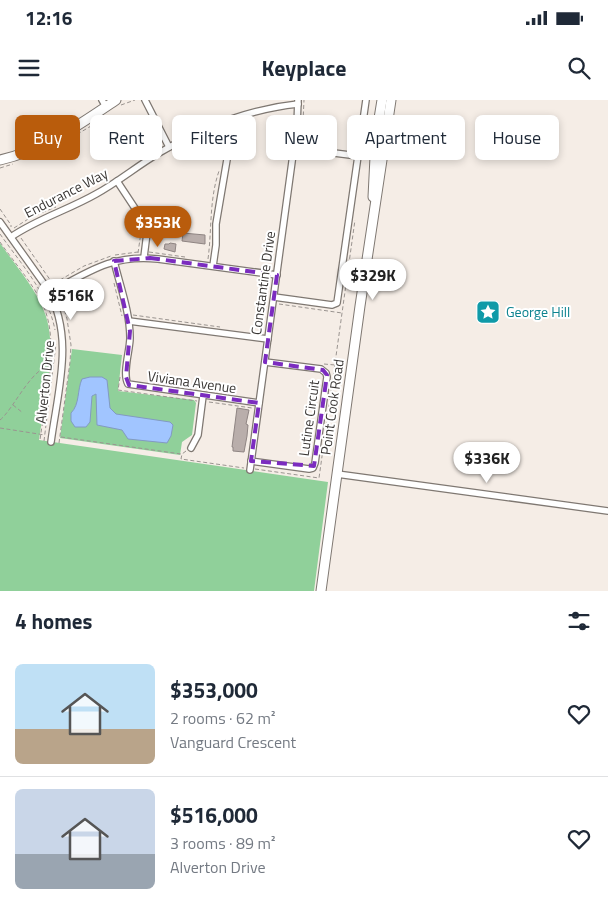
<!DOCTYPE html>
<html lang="en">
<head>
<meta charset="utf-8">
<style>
  body { margin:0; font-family:"Titillium Web",sans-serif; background:#f6f6f7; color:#1f2937; height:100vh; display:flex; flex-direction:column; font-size:19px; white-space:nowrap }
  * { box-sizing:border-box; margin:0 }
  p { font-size:16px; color:#747a83 }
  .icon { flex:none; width:28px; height:28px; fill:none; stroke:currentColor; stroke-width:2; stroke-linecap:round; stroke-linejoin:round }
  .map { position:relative; height:491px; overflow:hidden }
  .panel { display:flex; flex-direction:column; background:#fff; flex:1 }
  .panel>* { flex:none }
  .banner { position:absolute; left:15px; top:15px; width:579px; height:45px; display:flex; gap:10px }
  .price { position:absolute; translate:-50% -42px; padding:0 11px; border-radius:18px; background:#fff; color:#222; font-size:16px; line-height:32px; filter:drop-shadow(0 1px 2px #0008) }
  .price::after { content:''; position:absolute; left:50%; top:30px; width:15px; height:11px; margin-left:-8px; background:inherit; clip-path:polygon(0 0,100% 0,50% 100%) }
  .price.selected { background:#b95c0c; color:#fff }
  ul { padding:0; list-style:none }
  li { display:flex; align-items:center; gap:15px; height:125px; padding:0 15px }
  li+li { border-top:1px solid #e0e1e3 }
  li span { display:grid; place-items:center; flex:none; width:140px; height:100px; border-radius:8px; color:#555 }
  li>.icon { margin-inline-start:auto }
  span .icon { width:60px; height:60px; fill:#fffc; stroke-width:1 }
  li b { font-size:21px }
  h2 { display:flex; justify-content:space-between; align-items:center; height:60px; padding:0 15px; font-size:21px }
  .pill { padding:0 18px; border-radius:8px; background:#fff; box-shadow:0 2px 8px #0003; font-size:18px; line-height:45px }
  .pill.selected { background:#b95c0c; color:#fff }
  .status { display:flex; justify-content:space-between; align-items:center; height:35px; padding:0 25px; background:#fff; direction:ltr }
  .status svg { height:14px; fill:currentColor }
  header { display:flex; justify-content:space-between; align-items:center; height:65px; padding:0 15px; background:#fff; font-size:22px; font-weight:700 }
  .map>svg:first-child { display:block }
  .green { fill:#90d09a }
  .water { fill:#a1c5ff; stroke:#829ac2 }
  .building { fill:#b9aeab; stroke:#8f8583 }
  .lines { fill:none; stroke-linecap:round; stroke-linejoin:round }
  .street-casing { stroke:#7f7872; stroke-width:8 }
  .secondary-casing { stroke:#7f7872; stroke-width:11 }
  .path { stroke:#9a9490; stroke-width:1; stroke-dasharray:4 2.5; stroke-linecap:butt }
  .street { stroke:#fff; stroke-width:5.5 }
  .secondary { stroke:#fff; stroke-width:9 }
  .marked { fill:none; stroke:#7b2cbf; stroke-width:4; stroke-dasharray:10 6; stroke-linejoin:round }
  .labels { text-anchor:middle; stroke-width:4; stroke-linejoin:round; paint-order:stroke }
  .street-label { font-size:14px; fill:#393634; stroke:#fff }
  .culture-label { font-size:14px; fill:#0d838f; stroke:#fff; text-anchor:start }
</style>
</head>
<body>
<div class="status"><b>12:16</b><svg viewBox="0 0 49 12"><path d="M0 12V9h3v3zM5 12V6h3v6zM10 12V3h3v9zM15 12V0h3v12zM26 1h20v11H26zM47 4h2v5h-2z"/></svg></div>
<header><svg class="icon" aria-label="menu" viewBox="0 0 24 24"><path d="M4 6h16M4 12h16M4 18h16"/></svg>Keyplace<svg class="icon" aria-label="search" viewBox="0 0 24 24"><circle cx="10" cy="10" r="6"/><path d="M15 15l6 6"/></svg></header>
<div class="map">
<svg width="608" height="491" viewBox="0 0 608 491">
  <rect width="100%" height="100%" fill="#f5ede6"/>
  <g class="green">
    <path d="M0,143C15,165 34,186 44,211C59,247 44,302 39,340L328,382L314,491H0Z"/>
    <polygon points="72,249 122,255 118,291 194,300 196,303 192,335 182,342 180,355 60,338"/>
  </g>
  <path class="water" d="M90,277H102L107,280L110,308L116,314L170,322L173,325L171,336L167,343L128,339L122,330L97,325L96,294L92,296L90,322L86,327H75L71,321V313C80,304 77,290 82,279Z"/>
  <g class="building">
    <polygon points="183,133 205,135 205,144 182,141"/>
    <polygon points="170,143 176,144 175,152 164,149 165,144 169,144"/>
    <polygon points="237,308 249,310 246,324 248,325 247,336 244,352 233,351 233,347 232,347"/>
  </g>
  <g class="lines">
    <g class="street-casing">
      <g id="street">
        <polyline points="102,0 106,7"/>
        <polyline points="145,0 169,47"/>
        <polyline points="294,48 358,56"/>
        <polyline points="117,81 146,125 147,133 144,157"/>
        <path d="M0,122L47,188C75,237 58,289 51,342"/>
        <path d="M11,137C37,119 68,110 96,94C118,82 137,66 159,53C201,28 249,9 298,4"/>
        <path d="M114,161C120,186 130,212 130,238C130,250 122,274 128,284L259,303"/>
        <polyline points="213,166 216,145 216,124 230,42 229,35 223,22"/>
        <path d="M49,193C88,172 112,154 158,159L277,175"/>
        <polyline points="274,197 332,205 337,203 366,0"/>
        <polyline points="129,221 268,239"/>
        <polyline points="191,348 198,335 203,296"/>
        <polyline points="251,361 309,369 313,368 315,363 327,277 326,273 321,269 265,262"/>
        <polyline points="250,370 297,25 298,0"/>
        <polyline points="337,374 608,411"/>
      </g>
    </g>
    <g class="secondary-casing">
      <g id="secondary">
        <path d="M0,60C44,50 79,25 116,0"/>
        <polyline points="373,97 376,37 382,0"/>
        <polyline points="321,491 360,206 391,0"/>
      </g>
    </g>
    <g class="path">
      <polyline points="121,5 135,0"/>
      <polyline points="303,22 304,0"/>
      <polyline points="301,42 335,47"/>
      <polyline points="31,58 56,47 91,26"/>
      <polyline points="0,68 13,64"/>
      <polyline points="0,109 11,125 11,127"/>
      <polyline points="146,115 154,126 153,131"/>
      <polyline points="14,128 33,116 56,107"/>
      <path d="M0,134C21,164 48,193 55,230"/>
      <polyline points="21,138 53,184"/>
      <path d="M0,142C15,164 35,185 45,210C59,248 45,301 40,340"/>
      <polyline points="149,152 185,157"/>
      <polyline points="138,153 141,132"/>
      <polyline points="115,155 138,152"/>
      <path d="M208,159C212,130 209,100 219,71"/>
      <polyline points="60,180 84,166 111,156"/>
      <polyline points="114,183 122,216"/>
      <polyline points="279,204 342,213"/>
      <polyline points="133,215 220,227"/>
      <polyline points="324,264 335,265"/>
      <polyline points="120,277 118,290 197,301"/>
      <polyline points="209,302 252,308"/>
      <polyline points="13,305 23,313"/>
      <path d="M0,320C14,309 34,262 54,266"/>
      <polyline points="0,328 45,335"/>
      <polyline points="61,337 181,354"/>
      <polyline points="44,341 56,244"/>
      <polyline points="59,343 70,262 71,245 67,219 60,194"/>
      <polyline points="186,351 182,354 181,359 244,368"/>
      <polyline points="255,369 319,378 355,120"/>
    </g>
    <use href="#street" class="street"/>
    <use href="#secondary" class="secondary"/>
  </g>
  <path class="marked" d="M150,158L277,175L265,262L323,270L327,275L314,366L251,361L259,303L129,285L126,277L130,231L114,161Z"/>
  <defs>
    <g id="sight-square" transform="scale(1.25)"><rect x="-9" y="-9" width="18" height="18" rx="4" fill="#0f9aa8" stroke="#fff"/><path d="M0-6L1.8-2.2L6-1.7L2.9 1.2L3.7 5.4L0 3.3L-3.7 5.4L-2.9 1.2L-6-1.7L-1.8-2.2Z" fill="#fff"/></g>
  </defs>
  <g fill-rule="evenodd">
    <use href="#sight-square" x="488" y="212"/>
  </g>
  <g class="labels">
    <g class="street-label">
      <text transform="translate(66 93) rotate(-27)" y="5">Endurance Way</text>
      <text transform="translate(263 183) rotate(-82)" y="5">Constantine Drive</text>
      <text transform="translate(45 282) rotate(-84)" y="5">Alverton Drive</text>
      <text transform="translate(192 282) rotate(8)" y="5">Viviana Avenue</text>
      <text transform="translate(332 307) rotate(-82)" y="5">Point Cook Road</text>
      <text transform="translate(309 318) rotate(-82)" y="5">Lutine Circuit</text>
    </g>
    <g class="culture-label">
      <text x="506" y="217">George Hill</text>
    </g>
  </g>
</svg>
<b class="price selected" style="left:158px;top:148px">$353K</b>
<b class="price" style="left:373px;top:201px">$329K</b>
<b class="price" style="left:71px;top:221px">$516K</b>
<b class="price" style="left:487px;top:384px">$336K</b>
<div class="banner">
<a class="pill selected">Buy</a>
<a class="pill">Rent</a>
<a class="pill">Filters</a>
<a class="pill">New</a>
<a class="pill">Apartment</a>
<a class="pill">House</a>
</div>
</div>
<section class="panel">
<h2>4 homes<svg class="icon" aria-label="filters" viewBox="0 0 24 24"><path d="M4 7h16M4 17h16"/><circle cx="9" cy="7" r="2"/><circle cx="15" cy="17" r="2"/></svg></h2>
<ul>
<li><span style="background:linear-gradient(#bfe0f5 65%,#b9a48a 0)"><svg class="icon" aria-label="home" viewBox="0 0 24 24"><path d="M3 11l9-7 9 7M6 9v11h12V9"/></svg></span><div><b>$353,000</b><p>2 rooms · 62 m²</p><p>Vanguard Crescent</p></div><svg class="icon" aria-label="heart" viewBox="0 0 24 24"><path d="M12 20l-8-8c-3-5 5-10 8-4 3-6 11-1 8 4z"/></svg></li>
<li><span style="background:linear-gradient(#c9d6e8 65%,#9aa5b1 0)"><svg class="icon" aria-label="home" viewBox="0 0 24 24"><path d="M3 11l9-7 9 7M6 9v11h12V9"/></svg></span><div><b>$516,000</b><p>3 rooms · 89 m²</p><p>Alverton Drive</p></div><svg class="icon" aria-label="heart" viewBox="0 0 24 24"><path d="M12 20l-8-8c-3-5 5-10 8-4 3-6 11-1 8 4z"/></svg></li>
</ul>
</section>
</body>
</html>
